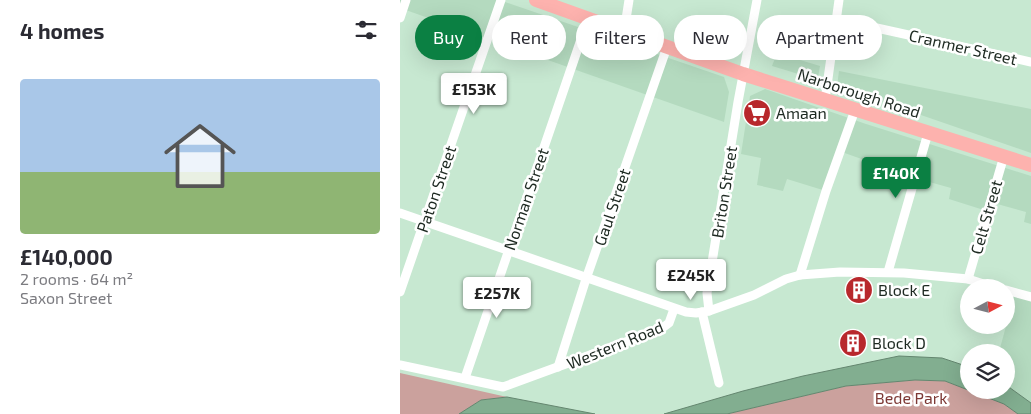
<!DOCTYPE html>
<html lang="en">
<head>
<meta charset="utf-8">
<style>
  body { margin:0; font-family:"Exo 2",sans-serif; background:#f2f2f3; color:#2b2b33; height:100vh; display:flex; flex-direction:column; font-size:19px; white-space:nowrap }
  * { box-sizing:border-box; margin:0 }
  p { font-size:16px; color:#7c7c81 }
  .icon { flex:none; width:28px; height:28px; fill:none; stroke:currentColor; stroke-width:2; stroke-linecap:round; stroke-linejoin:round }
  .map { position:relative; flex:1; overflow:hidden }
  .details { display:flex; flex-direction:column; background:#fff; width:400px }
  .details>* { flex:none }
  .top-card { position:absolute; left:15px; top:15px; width:475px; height:45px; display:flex; gap:10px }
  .needle { width:32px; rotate:83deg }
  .fabs { position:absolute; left:560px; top:279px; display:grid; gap:10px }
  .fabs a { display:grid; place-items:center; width:55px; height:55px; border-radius:50%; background:#fff; box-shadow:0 5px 20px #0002; font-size:25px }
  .price { position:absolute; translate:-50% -42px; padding:0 11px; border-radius:5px; background:#fff; color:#222; font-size:16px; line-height:32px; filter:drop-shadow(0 1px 2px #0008) }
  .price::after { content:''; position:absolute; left:50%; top:30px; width:15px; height:11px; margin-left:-8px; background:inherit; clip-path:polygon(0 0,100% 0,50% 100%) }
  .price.current { background:#0b8043; color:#fff }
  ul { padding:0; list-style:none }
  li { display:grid; align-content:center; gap:10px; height:265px; padding:0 20px }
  li span { display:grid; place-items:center; height:155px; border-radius:5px; color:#555 }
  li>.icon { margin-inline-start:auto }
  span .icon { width:90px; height:90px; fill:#fffc; stroke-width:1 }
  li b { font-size:21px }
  h2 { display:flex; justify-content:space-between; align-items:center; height:60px; padding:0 20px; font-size:21px }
  .tag { padding:0 18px; border-radius:22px; background:#fff; box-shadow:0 5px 20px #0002; font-size:18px; line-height:45px }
  .tag.current { background:#0b8043; color:#fff }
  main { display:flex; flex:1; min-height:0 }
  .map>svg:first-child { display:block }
  .built { fill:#b4dabf }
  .green { fill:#cba19d }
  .water { fill:#82ae90; stroke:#64866f }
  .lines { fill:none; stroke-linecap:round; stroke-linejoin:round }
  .minor { stroke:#fff; stroke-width:9 }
  .primary { stroke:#fdb2ae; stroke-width:14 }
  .labels { text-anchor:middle; stroke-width:5; stroke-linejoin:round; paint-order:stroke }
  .street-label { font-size:16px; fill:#1d2921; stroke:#fff }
  .poi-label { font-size:16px; fill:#1d2921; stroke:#fff; text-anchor:start }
  .park-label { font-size:16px; fill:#7d3935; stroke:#fff }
</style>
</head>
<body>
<main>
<section class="details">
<h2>4 homes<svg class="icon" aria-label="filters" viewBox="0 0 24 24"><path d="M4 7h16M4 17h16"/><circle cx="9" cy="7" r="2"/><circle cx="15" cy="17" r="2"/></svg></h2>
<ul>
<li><span style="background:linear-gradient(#a9c7e8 60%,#8fb573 0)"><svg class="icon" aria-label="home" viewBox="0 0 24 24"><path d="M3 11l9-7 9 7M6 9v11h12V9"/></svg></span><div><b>£140,000</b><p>2 rooms · 64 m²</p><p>Saxon Street</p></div></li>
</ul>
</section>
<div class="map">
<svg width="631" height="414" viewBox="0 0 631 414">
  <rect width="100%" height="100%" fill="#c7e8d1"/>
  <g class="built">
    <polygon points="0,0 99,0 324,77 329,92 324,122 0,8"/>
    <polygon points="377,53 420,66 418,77 415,79 372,66"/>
    <polygon points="439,71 631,109 631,153 437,86"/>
    <polygon points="365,89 466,124 631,176 631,224 624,222 626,212 590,202 587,211 549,199 551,188 515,178 439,151 426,191 387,179 383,191 357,185 361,158 341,154 350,96"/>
    <polygon points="615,293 631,297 631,403 606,385 606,352 599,352"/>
  </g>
  <g class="green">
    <polygon points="0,373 107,397 81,400 59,414 0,414"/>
    <polygon points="515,380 545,381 604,404 618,414 327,414 446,386"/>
  </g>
  <g class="water">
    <polygon points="499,356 542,358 569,367 569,390 606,390 606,385 631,403 631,414 618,414 604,404 545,381 515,380 446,386 327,414 264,414 343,391 403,376"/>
    <polygon points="107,397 195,414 59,414 81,400"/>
  </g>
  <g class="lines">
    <g class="minor">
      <polyline points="0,18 6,0"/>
      <polyline points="436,19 631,62"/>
      <polyline points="224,32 229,0"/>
      <polyline points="425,100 439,0"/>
      <polyline points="0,213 286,312 296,313 309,311 354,295 386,279 400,275 440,272 504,273 568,279 596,288"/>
      <polyline points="488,272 528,133"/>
      <polyline points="400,275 426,191 455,110"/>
      <polyline points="568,279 604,156"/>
      <polyline points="606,290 631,297"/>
      <polyline points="0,292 101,0"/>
      <polyline points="309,311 307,293 338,102 357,0"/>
      <polyline points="302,312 319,383"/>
      <polyline points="0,365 103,387 261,329 269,323 274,309"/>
      <polyline points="158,367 186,279 267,47"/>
      <polyline points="65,378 188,19"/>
    </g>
    <polyline class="primary" points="136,0 343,74 631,165"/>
  </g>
  <defs>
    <g id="supermarket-disc" transform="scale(1.4375)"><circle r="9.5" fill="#b8282c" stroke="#fff"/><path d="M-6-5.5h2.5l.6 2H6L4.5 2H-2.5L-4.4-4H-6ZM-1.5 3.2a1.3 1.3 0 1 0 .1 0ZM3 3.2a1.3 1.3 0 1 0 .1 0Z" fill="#fff"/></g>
    <g id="building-disc" transform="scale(1.4375)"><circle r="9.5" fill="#b8282c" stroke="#fff"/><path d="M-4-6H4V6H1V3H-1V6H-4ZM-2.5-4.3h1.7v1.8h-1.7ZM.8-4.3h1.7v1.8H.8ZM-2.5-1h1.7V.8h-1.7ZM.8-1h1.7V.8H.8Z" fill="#fff"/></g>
  </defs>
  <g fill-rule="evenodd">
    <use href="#supermarket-disc" x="357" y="113"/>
    <use href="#building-disc" x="459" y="290"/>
    <use href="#building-disc" x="453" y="343"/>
  </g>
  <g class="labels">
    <g class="street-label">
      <text transform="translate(563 47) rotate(13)" y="6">Cranmer Street</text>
      <text transform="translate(459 93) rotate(18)" y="6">Narborough Road</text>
      <text transform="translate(36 189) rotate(-71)" y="6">Paton Street</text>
      <text transform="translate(324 192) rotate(-81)" y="6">Briton Street</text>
      <text transform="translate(126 199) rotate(-71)" y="6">Norman Street</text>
      <text transform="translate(212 207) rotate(-71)" y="6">Gaul Street</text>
      <text transform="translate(586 217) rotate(-74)" y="6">Celt Street</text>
      <text transform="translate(215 345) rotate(-22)" y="6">Western Road</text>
    </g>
    <g class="poi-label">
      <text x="376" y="119">Amaan</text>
      <text x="478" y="296">Block E</text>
      <text x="472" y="349">Block D</text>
    </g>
    <g class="park-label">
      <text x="511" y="404">Bede Park</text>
    </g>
  </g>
</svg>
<div class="fabs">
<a><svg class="needle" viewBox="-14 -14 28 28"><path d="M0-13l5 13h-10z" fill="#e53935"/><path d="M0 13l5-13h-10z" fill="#7c7c81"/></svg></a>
<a><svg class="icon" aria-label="layers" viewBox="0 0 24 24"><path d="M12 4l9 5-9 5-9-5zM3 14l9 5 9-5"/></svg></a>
</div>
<b class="price" style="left:74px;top:115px">£153K</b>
<b class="price current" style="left:496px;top:199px">£140K</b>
<b class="price" style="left:291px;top:301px">£245K</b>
<b class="price" style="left:97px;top:319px">£257K</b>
<div class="top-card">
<a class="tag current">Buy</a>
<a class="tag">Rent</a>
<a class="tag">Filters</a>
<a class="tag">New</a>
<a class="tag">Apartment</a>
</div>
</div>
</main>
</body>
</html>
